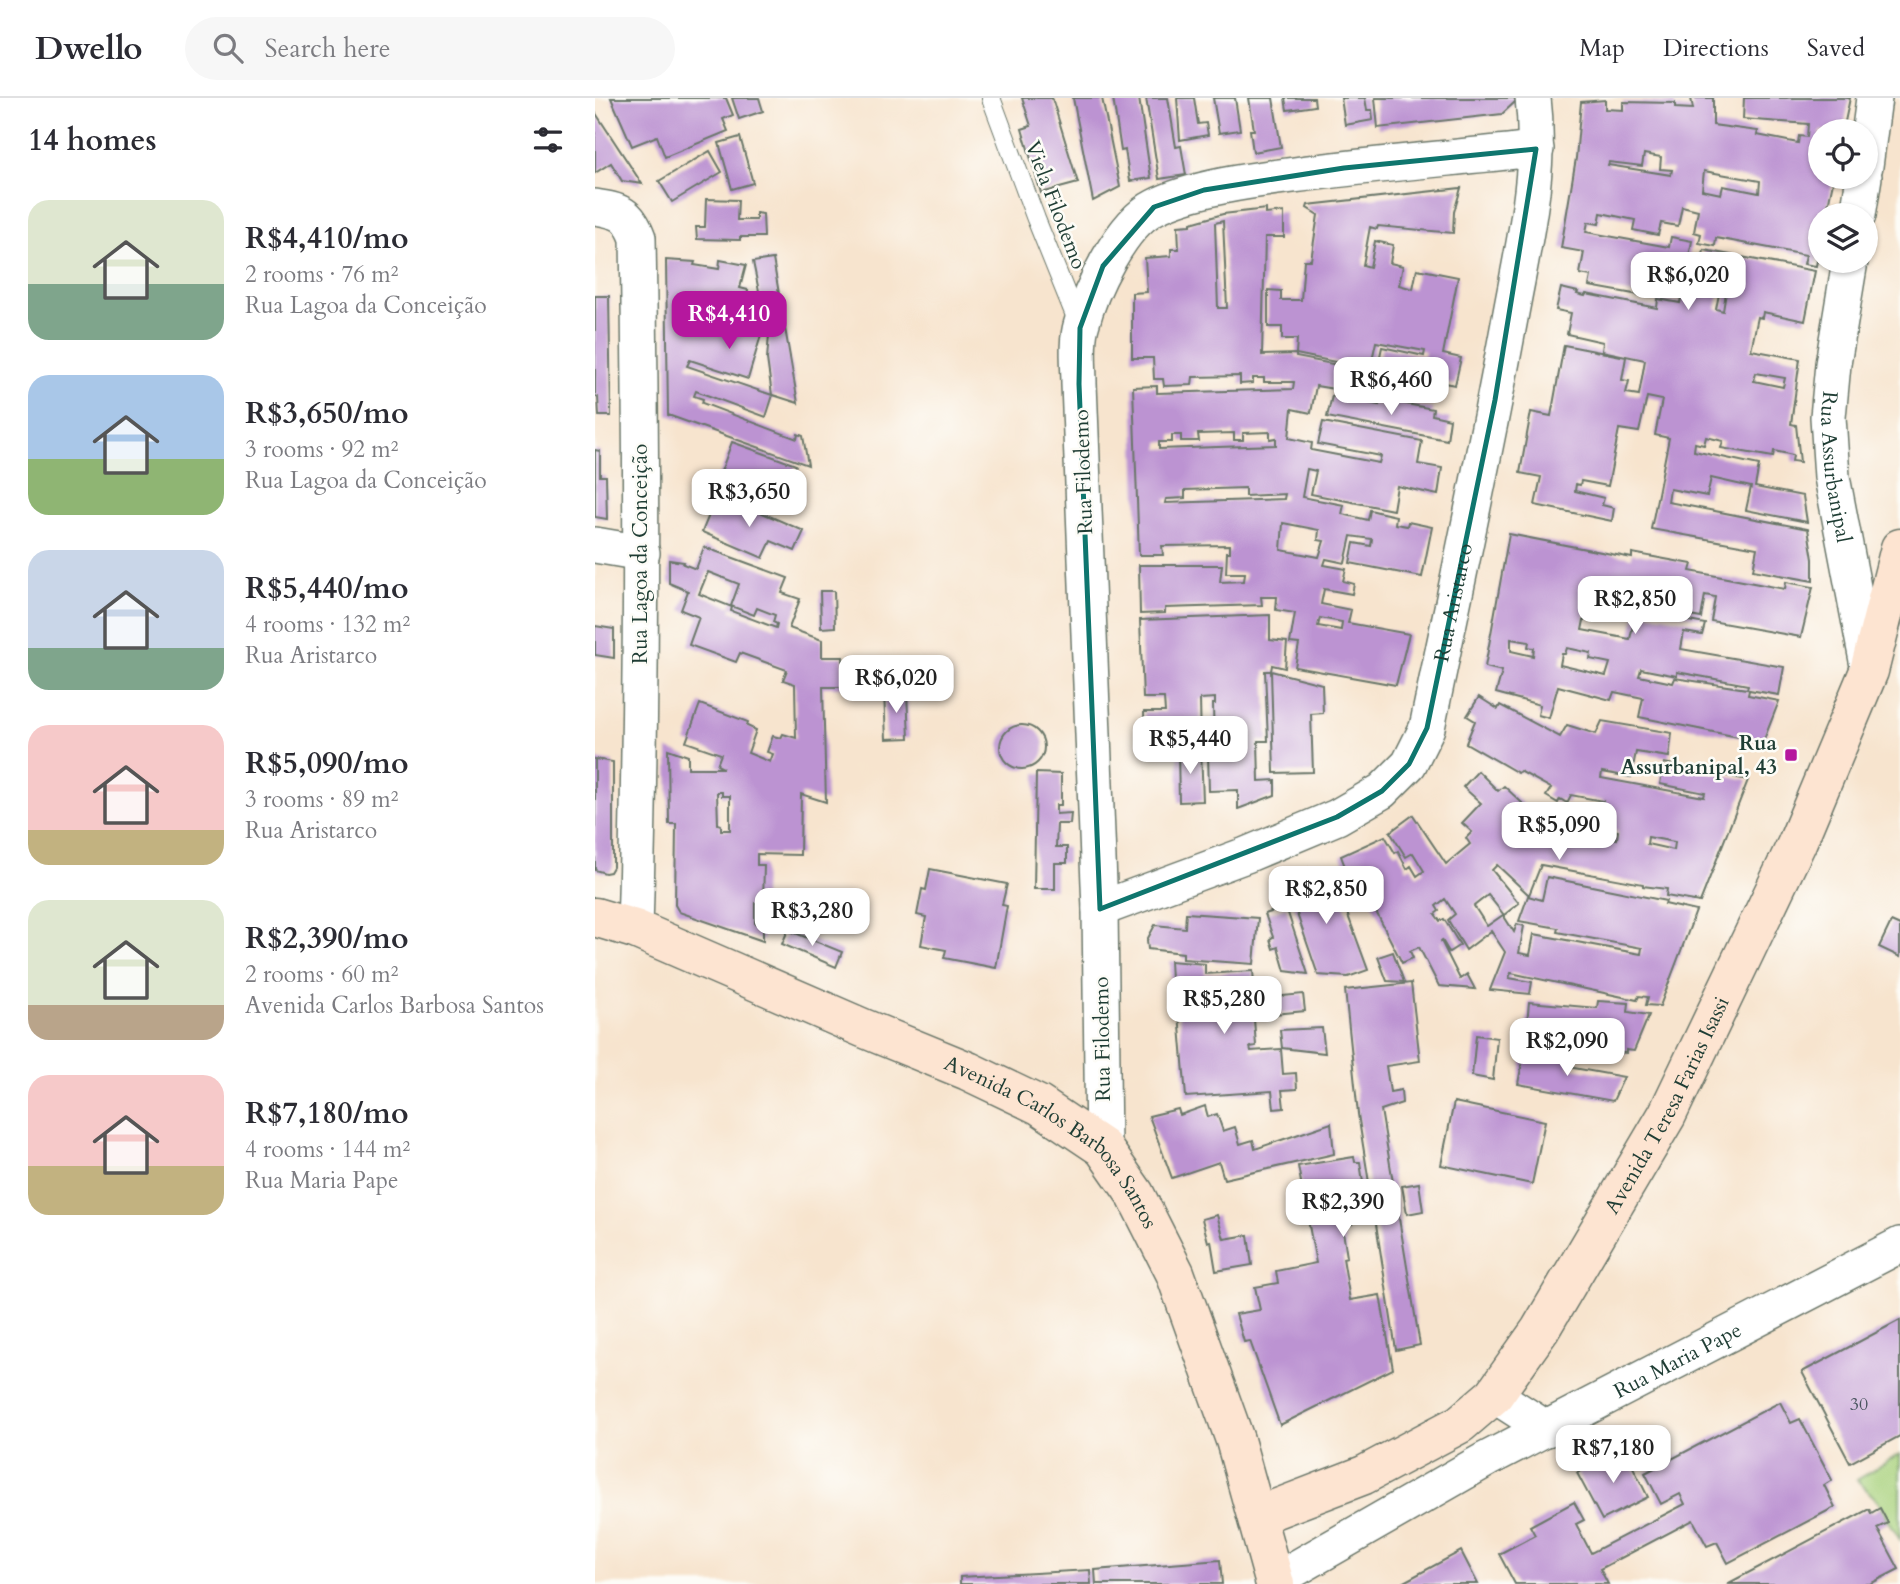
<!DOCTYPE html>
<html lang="en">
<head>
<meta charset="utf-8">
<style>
  body { margin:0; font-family:Cardo,serif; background:#f7f7f7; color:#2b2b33; height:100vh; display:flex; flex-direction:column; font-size:26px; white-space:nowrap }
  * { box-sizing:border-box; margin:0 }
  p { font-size:23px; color:#7c7c81 }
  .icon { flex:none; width:38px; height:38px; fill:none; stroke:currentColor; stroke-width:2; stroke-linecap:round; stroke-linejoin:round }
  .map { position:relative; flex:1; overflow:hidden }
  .sheet { display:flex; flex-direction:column; background:#fff; width:595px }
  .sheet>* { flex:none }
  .tools { position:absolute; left:1213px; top:21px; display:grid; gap:14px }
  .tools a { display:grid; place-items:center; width:70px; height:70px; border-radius:50%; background:#fff; box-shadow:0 2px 5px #0004; font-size:35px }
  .price { position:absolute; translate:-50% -60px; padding:0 16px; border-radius:14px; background:#fff; color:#222; font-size:23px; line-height:46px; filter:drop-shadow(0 2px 4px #0008) }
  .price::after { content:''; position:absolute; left:50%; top:42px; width:21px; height:16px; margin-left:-10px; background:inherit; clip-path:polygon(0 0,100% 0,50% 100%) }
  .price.selected { background:#b5179e; color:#fff }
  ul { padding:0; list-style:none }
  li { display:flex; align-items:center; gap:21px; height:175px; padding:0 28px }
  li span { display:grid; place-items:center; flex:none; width:196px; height:140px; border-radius:21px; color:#555 }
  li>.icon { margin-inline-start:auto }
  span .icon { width:84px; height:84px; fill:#fffc; stroke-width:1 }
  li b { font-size:30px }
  h2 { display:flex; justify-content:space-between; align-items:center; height:84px; padding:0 28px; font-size:30px }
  header { display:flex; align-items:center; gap:42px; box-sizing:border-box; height:98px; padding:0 35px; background:#fff; border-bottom:2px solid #e1e1e2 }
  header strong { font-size:33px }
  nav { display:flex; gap:38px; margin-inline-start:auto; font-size:24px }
  .search { width:490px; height:63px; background:#f7f7f7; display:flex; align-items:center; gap:18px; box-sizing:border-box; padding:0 24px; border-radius:38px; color:#7c7c81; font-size:26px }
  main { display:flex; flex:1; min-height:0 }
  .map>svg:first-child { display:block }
  .green { fill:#a7d17c; stroke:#638758; stroke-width:2 }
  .building { fill:#bc93d2; fill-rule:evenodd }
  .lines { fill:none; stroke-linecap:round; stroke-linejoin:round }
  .lane-casing { stroke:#6b776a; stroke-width:20 }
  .street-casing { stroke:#6b776a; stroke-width:38 }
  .secondary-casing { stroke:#6b776a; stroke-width:41 }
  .lane { stroke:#fff; stroke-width:18 }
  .street { stroke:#fff; stroke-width:35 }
  .secondary { stroke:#fde4d1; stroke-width:38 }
  .marked { fill:none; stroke:#0f766e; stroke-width:5; stroke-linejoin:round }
  .poi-dot { fill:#b5179e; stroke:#fdfcf7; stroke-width:2.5 }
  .labels { text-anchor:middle; stroke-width:5; stroke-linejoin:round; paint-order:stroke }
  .number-label { font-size:18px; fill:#46525c }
  .street-label { font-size:21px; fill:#1f3d34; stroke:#fdfcf7 }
  .poi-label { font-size:21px; font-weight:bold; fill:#1f3d34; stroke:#fdfcf7; text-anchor:end }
</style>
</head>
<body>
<header>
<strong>Dwello</strong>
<div class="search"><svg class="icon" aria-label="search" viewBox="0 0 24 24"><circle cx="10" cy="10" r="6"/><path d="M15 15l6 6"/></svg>Search here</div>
<nav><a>Map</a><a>Directions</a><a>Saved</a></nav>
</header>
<main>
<section class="sheet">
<h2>14 homes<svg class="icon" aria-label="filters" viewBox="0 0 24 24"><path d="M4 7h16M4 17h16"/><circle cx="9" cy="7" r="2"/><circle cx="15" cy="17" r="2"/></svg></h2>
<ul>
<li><span style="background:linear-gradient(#dfe7d0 60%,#7fa58c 0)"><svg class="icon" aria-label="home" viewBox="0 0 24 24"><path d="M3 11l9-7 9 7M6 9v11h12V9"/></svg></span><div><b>R$4,410/mo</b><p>2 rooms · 76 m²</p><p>Rua Lagoa da Conceição</p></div></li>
<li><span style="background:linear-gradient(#a9c7e8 60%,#8fb573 0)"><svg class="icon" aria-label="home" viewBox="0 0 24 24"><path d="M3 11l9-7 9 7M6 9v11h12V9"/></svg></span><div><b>R$3,650/mo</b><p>3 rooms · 92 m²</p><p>Rua Lagoa da Conceição</p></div></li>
<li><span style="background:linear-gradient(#c9d6e8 70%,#7fa58c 0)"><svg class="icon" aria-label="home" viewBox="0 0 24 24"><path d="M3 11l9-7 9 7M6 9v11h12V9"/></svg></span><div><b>R$5,440/mo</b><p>4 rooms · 132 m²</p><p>Rua Aristarco</p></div></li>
<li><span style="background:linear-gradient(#f6c9c9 75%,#c2b280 0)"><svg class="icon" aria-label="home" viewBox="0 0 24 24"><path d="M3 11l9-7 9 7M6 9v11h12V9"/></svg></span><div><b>R$5,090/mo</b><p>3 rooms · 89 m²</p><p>Rua Aristarco</p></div></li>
<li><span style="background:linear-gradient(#dfe7d0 75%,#b9a48a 0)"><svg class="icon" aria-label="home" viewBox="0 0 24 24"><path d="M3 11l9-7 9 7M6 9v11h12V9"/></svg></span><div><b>R$2,390/mo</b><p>2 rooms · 60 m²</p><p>Avenida Carlos Barbosa Santos</p></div></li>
<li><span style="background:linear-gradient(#f6c9c9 65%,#c2b280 0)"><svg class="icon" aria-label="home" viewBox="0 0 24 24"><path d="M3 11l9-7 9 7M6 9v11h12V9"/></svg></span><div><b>R$7,180/mo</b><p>4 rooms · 144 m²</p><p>Rua Maria Pape</p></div></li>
</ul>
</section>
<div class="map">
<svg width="1305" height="1486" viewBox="0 0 1305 1486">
  <rect width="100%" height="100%" fill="#fdfcf7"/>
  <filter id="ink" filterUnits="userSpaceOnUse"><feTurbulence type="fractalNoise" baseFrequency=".0143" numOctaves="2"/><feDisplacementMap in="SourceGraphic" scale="14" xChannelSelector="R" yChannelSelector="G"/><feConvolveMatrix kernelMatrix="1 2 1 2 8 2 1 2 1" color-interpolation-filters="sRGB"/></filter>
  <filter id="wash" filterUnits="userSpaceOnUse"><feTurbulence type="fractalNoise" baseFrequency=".00686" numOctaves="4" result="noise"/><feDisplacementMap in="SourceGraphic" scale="28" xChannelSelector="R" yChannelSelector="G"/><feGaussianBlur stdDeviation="1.57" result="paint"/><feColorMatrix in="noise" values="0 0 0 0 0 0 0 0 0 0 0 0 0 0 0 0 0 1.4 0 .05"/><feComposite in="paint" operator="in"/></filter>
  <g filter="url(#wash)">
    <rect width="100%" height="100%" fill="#f7e4ce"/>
    <polygon class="green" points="1305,1356 1305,1442 1282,1402 1262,1382"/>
    <g id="blocks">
      <g class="building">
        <polygon points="16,0 131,0 138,17 128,21 133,33 70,59 62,38 37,48"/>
        <polygon points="137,0 164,0 168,13 144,21"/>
        <polygon points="427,0 457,0 483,85 446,95 427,31 436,28"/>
        <polygon points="478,0 507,0 525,89 498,103"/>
        <polygon points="518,0 544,0 556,80 535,83 530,52 526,53"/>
        <polygon points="551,0 573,0 581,49 586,48 591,77 564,81"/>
        <polygon points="582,0 599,0 603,26 611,25 613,37 585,42"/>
        <polygon points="618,0 640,0 645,32 624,35"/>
        <polygon points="654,0 678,0 686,49 658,54 655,32 659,32"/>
        <polygon points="690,0 719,0 720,8 692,12"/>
        <polygon points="746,0 770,0 772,12 777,12 778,22 750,27"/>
        <polygon points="780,0 919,0 921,3 907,16 783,30"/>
        <path d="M1096,0H1118V27L1163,33L1162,37L1203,45L1204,38L1212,39L1213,26L1148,21L1149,0H1255L1248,33H1225V79H1239L1231,117H1225V148L1221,168L1209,166L1211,157L1121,140L1120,148L1104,145L1106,136L1099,134L1103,112L1087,108L1083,128L1066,125L1063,137L1038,132L1040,122L1006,115L1004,126L993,124L991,134L1074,149L1076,139L1097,143L1091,174L1104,177L1109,152L1220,173L1210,223L1168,214L1167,220L1163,219L1156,252L1205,261L1196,326L1201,327L1205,364L1197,363L1198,357L1179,353L1178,359L1126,350L1128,343L1111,339L1109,347L1100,345L1099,353L1164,367L1160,389L1208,398L1212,424L1151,412L1156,389L1116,380L1112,398L1075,391L1073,404L1213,431L1218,461V483L1158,472L1162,450L1056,431L1074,340L1060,337L1067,302L1052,299L1044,334L1024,331L1013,388L986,383L985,387L981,386L980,393L1009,400L1007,407L1019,410L1017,423L940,407L946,379L925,375L936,314L956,318L969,247L1031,259L1027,282L1034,283L1031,295L1044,297L1050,262L1007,253L1008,244L972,236L976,215L961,212L966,190L983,194L982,196L990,198L991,196L1062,210L1063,201L1085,205L1091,174L1056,168L1050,198L994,188L996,178L985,176L989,154L966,150L981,60L986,4L1010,2V11L1028,12V4L1080,5V10L1098,11ZM1049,56L1066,59L1065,71L1077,72L1076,77L1013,67L1014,64L1047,68ZM1109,73L1165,83L1164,95L1128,88L1126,96L1107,92ZM1127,181L1133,182L1128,213L1121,211ZM1161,275L1190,280L1188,289L1159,283Z"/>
        <polygon points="0,14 47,86 27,83 16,65 0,75"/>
        <polygon points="145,39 158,85 137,91 124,45"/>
        <polygon points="115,53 127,74 77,104 64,83"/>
        <polygon points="866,90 859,114 858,135 783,128 782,131 775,129 768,167 775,169 780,143 798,147 795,165 808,168 804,187 818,191 822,171 863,179 848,256 866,260 860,287 782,272 787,249 829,258 830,253 781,244 775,271 701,256 702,241 687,241 687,229 673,229 673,192 686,193 686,202 706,202 709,162 716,162 723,117 712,110 713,107"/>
        <polygon points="111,101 143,102 142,122 161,122 161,115 168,116 169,139 145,139 145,142 102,141 101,129 110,129"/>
        <path d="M671,111V116L689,114V139H670L667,257L701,256V259L779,274L775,297L721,288L716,315L697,311L694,340L717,345L716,352L784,365L786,358L723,346L728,324L827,343L823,366L847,370L843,397L802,388L798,412L716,396L721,373L712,371L707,399L749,407L747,416L773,422L775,412L783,414L801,418L800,426L812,428L813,424L837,429L827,479L755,465L759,445L776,448L777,441L756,438L750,465L731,461L729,467L751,471L748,483L759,486L757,496L729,491L726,506L756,512L753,525L814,536L801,587L700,569L704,546L695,545L700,515L681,512L682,499H666L667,507L570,510V515L545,516L544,467H627L625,484L649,483L650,475H631L632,454H635V447L567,448L568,457H544L538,289L562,288V295L698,291L699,284H669V280H658V285L645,286V278L598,279L597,287L569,288L568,281H559L558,260H537V195L552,194L550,160L576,158V151H584L583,128L596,127V125L628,116ZM628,123L632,210H623L620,125ZM675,334V341L681,340V347L564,351V344H577V337H586V343H604L603,336L639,335V342H648V335ZM650,390V398L690,396L689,401L570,405L571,401L590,400V392ZM688,425L724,432L723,442L729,443L724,459L686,452ZM725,520L747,524L746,532L723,528Z"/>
        <path d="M178,161L203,305L178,297L171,319L101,293L99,298L108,301L107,305L202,341L203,336L208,338L213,367L73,317L71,162L100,164L99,167L124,171L125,162L151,167L145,190L153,192L152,199L166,203L158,164ZM114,213L175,225L172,261L177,297L92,268L95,262L153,281L166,237L113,218Z"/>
        <polygon points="0,198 14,198 16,318 4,318 3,299 0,298"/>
        <polygon points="737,298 784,307 785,301 838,311 837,317 855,321 852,342 732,319"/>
        <polygon points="137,344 201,367 191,392 179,388 173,406 121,387"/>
        <polygon points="0,352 5,353 5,378 11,378 12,421 0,419"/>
        <polygon points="121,400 143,409 144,405 209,433 200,453 176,443 168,460 107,434"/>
        <path d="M914,436L1037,460V455L1097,466L1095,473L1190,491L1191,484L1218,489L1206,539L1116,523L1120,499L1110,497L1106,520L1042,508L1041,513L993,503L987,532L1035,541L1041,513L1110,526L1107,537L1089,534L1086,551L1189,569L1184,597L1154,592L1153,597L1184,603L1168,644L1044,619L1048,600L1019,594L1016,602L963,588L954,620L943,617L945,607L901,595L907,573L890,569ZM916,541L934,544L933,549L939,550L938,558L916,553ZM972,550L996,555L995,561L1015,565L1011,578L965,567L967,556H970ZM1046,571L1082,578V574L1153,587L1152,591L1080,580L1078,585L1044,578Z"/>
        <path d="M109,449L193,480L187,495L205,501L194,530L227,542V559H248L249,589H228L231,704L206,696L205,757L162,756V767H169L168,805H160V825L168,827V843L84,814L80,807L81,726H74L73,651L93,658V670H128L122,667L126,656L91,644L105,606L153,624L152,628L161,632L153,655L175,664L178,656L172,654L178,638L186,640L188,636L201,640L200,586L188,582L192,572L145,555L141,564L94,547L104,519L86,512L93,493L74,485V462L89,464L88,466L101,471ZM113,474L144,486L136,508L159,517L162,510L180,517L178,524L182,526L181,530L136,513L137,509L104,496ZM122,694H127V698H135V732H126V727L123,726Z"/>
        <polygon points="225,493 239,493 240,529 226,530"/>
        <polygon points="675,517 675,542 692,544 690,570 677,567 676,573 670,573 673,643 663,643 664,683 680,682 680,697 643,711 643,692 614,693 613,655 615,656 615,649 619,648 618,606 620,606 620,600 605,601 606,645 550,647 549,614 570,614 569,600 548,600 545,522"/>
        <polygon points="0,528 19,531 19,560 0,557"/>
        <polygon points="676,573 727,586 728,615 716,616 718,674 679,675"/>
        <polygon points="289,594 312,594 314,640 291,641"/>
        <path d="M884,599L903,611L905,607L965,639L972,627L1001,636L1007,623L1077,635L1074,659L1041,654L1036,679L1007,674L1006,680L1109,699L1110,695L1065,686L1069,665L1153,682L1105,804L1071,798L1072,791L1048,788V786L946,767L934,797L902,767L897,772L924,805L909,817L893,797L879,808L892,828L908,817L919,834L922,826L929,828L924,855L935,857L939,836L1046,856L1047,850L962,834L963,830L924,823L933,798L947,802L952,779L1071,803L1070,806L1101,813L1065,908L1051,907L1053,899L1044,898L1042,902L916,875L914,880L937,884L935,896L895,892L910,854L896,833L871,852L853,822L860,816L850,801L841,808L844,813L840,816L845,823L849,821L865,847L854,854L847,842L846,843L865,881L872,876L880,891L844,888L824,849L815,853L818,860L807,865L769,790L760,795L746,758L790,738L800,755L803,753L812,771L816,768L822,778L829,773L818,755L811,759L795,734L818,717L851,766L875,746L871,740L877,734L867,725L886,705L868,689L883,673L903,693L909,688L942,719L949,710L965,723L986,726L984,734L1022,741L1023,733L1004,730L1008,703L976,697L972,705L965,701L963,705L951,698L956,690L925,673L923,675L871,645L880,623L872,618ZM1053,739L1080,744L1079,752L1052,746Z"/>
        <circle cx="427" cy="649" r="22"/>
        <polygon points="606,651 608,703 584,704 583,652"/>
        <polygon points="0,661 18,664 18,769 15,774 10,775 0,772"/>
        <polygon points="441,675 466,676 466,707 461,707 461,716 476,715 475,726 462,726 461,749 472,749 472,765 460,765 460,791 439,791"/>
        <polygon points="713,770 720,790 740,782 773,872 753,879 723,877 689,778"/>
        <polygon points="335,771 412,786 407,807 412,808 401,870 349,860 351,852 326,847 331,819 322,817 327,791 331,792"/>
        <polygon points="691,809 713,876 690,873 683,849 678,851 675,841 678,839 670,816"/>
        <polygon points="591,815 663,820 659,866 588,861 588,855 553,851 552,842 560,827 590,830"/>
        <polygon points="1296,824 1305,828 1305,859 1284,849"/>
        <polygon points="193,832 247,854 241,869 187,846"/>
        <polygon points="798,854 809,884 792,883 783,859"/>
        <polygon points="575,863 610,866 610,876 658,873 662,921 659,921 661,948 655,949 656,953 686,951 688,976 701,975 702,991 687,992 689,1010 679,1011 677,993 591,999 581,881 576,881"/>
        <polygon points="816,885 825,963 791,968 795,994 806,992 807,1005 786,1012 825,1247 801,1252 777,1101 767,1103 768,1108 753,1110 757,1126 747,1127 752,1159 748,1160 755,1202 785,1197 798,1271 685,1327 655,1243 649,1244 641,1216 665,1212 660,1189 683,1185 681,1173 721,1165 703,1068 759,1059 760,1064 765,1064 769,1091 775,1091 763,1016 750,892"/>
        <polygon points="708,896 710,913 669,917 667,900"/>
        <polygon points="1003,903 1034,905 1033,914 1054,917 1039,953 1031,952 1031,955 930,947 934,904 1002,910"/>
        <polygon points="727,930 730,955 687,950 685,932"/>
        <polygon points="881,937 902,940 898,982 877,978"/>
        <polygon points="929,954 974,961 973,969 1029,979 1018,1003 923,986"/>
        <polygon points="859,1004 950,1023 937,1086 846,1067"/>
        <polygon points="610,1008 613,1019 622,1016 628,1033 640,1029 645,1046 658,1042 660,1051 736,1025 739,1056 629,1081 624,1064 577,1080 554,1018 583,1011 585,1017"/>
        <polygon points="824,1085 828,1113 812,1116 807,1088"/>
        <polygon points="622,1117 629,1141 653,1137 657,1167 621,1173 616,1143 613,1144 607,1121"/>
        <polygon points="1305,1222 1305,1338 1255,1365 1207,1274"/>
        <polygon points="1185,1304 1196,1325 1205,1321 1237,1382 1229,1387 1240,1409 1133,1465 1122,1444 1112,1448 1098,1422 1005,1471 1013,1486 920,1486 904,1456 940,1437 935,1428 979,1404 989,1422 981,1426 996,1455 1090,1406 1085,1396 1066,1406 1050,1375"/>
        <polygon points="1029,1351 1053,1399 1007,1422 982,1375"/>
        <polygon points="1285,1410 1293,1425 1282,1430 1304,1471 1275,1486 1132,1486 1274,1411 1276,1415"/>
        <polygon points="866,1453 883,1486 805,1486"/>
        <polygon points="625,1462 627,1486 501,1486 500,1472"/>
        <polygon points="495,1472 496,1486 365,1486 365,1479"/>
      </g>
    </g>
  </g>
  <g filter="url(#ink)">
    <use href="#blocks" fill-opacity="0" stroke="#6b776a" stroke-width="2"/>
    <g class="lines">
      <g class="lane-casing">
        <polyline id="lane" points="396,0 441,121 483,225"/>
      </g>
      <g class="street-casing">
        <g id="street">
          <polyline points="1270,68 1279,0"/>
          <path d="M0,109C25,113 34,115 43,140C47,370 47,600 40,831"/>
          <polyline points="1263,117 1269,79"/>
          <path id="s1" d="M1255,163L1238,266L1233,319L1237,379L1274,573"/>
          <polyline points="0,447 47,455"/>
          <path id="s2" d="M505,811L651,757L742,719L787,693L814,666L832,630C860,494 890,357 915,220C928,148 947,74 938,0"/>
          <path d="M508,1050L505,811L484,286C484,268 481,245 486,228C495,192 526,126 560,109C597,90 658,82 699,77C780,66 861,60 941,51"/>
          <polyline points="899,1297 952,1331"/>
          <path id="s3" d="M679,1483L892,1361L1305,1147"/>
        </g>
      </g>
      <g class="secondary-casing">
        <g id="secondary">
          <path id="s4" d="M0,819L40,831L268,930L373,973L444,1007L508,1050L540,1096L580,1175L640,1342L680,1486"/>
          <path id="s5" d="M662,1418L769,1377L865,1326L899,1297L945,1232L1072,1017L1202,745L1274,573L1305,450"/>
        </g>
      </g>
      <use href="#lane" class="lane"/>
      <use href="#street" class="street"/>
      <use href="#secondary" class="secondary"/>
    </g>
  </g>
  <path class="marked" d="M941,51L900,302L832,630L814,666L787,693L742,719L505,811L484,286L485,230L508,168L559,109L609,92L749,70Z"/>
  <rect class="poi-dot" x="1189" y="650" width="14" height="14" rx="3.5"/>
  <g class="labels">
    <g class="number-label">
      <text x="1264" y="1312">30</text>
    </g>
    <g class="street-label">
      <text transform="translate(461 107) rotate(69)" y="7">Viela Filodemo</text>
      <text dy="7" stroke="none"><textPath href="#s1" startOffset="208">Rua Assurbanipal</textPath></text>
      <text transform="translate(488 374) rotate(-92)" y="7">Rua Filodemo</text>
      <text transform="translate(45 456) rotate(-90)" y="7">Rua Lagoa da Conceição</text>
      <text dy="7" stroke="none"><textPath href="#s2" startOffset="513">Rua Aristarco</textPath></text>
      <text transform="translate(507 941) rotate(-91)" y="7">Rua Filodemo</text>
      <text dy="7" stroke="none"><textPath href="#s5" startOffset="606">Avenida Teresa Farias Isassi</textPath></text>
      <text dy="7" stroke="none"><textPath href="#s4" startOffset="516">Avenida Carlos Barbosa Santos</textPath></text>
      <text dy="7" stroke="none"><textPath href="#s3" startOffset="460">Rua Maria Pape</textPath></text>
    </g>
    <g class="poi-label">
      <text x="1182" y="652">Rua<tspan x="1182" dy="24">Assurbanipal, 43</tspan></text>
    </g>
  </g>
</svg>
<div class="tools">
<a><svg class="icon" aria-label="locate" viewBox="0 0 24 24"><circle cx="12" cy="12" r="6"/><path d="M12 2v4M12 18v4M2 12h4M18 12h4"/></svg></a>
<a><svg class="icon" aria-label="layers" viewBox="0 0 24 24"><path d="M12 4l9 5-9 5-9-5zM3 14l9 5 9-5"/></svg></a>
</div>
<b class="price" style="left:1093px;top:214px">R$6,020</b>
<b class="price selected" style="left:134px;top:253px">R$4,410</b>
<b class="price" style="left:796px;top:319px">R$6,460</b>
<b class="price" style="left:154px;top:431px">R$3,650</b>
<b class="price" style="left:1040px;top:538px">R$2,850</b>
<b class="price" style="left:301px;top:617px">R$6,020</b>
<b class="price" style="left:595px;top:678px">R$5,440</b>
<b class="price" style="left:964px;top:764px">R$5,090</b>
<b class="price" style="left:731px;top:828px">R$2,850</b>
<b class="price" style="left:217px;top:850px">R$3,280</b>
<b class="price" style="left:629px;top:938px">R$5,280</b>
<b class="price" style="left:972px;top:980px">R$2,090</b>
<b class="price" style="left:748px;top:1141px">R$2,390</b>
<b class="price" style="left:1018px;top:1387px">R$7,180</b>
</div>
</main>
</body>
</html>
